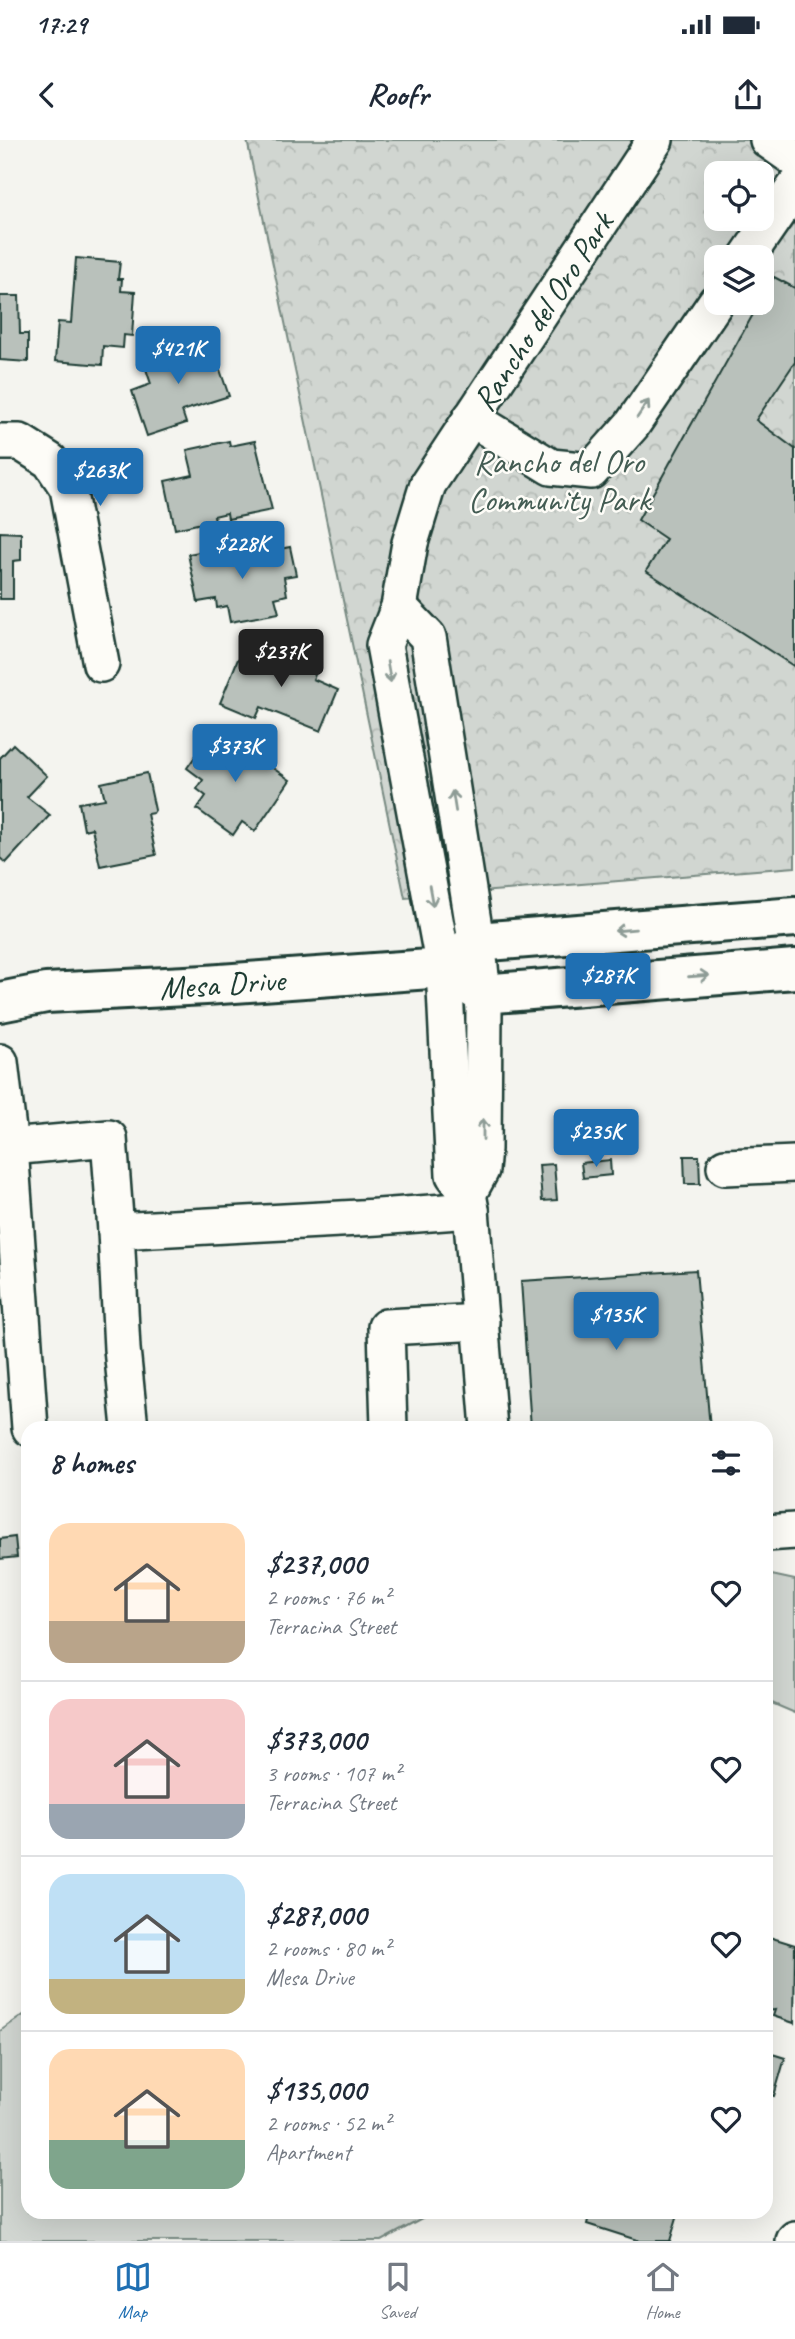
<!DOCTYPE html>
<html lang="en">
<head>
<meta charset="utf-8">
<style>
  body { margin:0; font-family:Caveat,sans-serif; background:#f2f2f3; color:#1f2937; height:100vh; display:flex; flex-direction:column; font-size:26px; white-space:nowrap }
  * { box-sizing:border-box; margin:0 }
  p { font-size:23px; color:#747a83 }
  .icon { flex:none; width:38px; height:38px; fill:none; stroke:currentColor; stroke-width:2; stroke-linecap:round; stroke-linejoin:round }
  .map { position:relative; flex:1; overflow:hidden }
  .side { position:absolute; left:21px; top:1281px; width:752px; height:798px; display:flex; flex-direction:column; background:#fff; border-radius:21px; box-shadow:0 7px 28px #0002 }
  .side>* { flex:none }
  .fabs { position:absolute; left:704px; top:21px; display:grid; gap:14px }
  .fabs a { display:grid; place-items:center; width:70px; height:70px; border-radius:14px; background:#fff; box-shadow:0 7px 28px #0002; font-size:35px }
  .price { position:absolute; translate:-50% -60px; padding:0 16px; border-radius:7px; background:#1f6fb2; color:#fff; font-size:23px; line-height:46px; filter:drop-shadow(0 2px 4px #0008) }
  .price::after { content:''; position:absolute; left:50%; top:42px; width:21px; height:16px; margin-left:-10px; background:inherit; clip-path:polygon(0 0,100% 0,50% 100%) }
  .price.active { background:#222; color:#fff }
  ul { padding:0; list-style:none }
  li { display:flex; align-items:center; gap:21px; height:175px; padding:0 28px }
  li+li { border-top:2px solid #e0e1e3 }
  li span { display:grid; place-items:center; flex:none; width:196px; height:140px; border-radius:21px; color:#555 }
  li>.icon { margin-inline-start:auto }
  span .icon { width:84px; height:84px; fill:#fffc; stroke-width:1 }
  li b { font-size:30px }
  h2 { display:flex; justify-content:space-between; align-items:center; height:84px; padding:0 28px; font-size:30px }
  .status { display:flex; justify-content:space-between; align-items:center; height:49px; padding:0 35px; background:#fff; direction:ltr }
  .status svg { height:19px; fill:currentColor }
  header { display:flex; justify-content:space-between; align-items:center; height:91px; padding:0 28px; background:#fff; font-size:32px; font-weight:800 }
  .dock { display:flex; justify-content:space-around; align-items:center; height:98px; border-top:2px solid #e0e1e3; background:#fff; font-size:19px; color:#747a83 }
  .dock a { display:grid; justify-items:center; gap:4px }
  .dock .active { color:#1f6fb2 }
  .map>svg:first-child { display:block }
  .green { fill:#d1d6d1; stroke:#788a82; stroke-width:2 }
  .forest { fill:url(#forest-crowns); stroke:#788a82; stroke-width:2; fill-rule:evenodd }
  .building { fill:#b9c1bb; stroke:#1f3d34; stroke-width:2 }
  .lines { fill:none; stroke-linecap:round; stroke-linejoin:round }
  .minor-casing { stroke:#1f3d34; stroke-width:40 }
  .major-casing { stroke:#1f3d34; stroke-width:44 }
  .minor { stroke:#fdfcf7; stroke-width:35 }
  .major { stroke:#fdfcf7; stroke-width:38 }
  .oneway { stroke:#8e9c96 }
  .labels { text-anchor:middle; stroke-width:5; stroke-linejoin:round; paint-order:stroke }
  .street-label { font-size:33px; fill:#1f3d34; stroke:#fdfcf7 }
  .park-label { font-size:33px; fill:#435c53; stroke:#fdfcf7 }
</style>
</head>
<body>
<div class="status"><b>17:29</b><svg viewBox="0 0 49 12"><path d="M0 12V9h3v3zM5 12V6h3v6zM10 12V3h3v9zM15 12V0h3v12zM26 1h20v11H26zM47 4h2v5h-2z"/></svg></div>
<header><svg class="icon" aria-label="back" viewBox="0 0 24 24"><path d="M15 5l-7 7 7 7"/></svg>Roofr<svg class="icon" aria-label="share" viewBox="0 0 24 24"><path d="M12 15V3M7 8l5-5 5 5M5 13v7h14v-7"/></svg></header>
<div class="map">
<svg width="795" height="2101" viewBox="0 0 795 2101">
  <defs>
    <pattern id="forest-crowns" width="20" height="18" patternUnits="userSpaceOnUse" patternTransform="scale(1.75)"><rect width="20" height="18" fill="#d1d6d1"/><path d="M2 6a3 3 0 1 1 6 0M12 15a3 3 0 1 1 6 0" fill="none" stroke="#b3b9b4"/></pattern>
  </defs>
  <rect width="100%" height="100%" fill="#f4f4ef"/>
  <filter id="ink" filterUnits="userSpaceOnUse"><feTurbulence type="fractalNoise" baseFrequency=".0143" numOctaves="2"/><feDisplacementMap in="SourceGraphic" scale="14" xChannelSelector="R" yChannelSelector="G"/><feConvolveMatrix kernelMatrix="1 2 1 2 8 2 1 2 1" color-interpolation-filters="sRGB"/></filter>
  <g filter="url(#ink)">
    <g class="green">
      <polygon points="767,1434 795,1440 795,1573 767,1561"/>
      <polygon points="28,1872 28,2072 433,2073 381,2101 0,2101 0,1891"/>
    </g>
    <path class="forest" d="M247,0H795V727L405,758ZM716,33H761V79H716ZM716,117H761V163H716Z"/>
    <g class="building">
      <polygon points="76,118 120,122 118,139 122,139 121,151 135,152 132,196 124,195 123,208 103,206 102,225 55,221 58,182 71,183"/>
      <polygon points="774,137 795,148 795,222 756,280 795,309 795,527 646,431 666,399 638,380"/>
      <polygon points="0,156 19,156 20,194 28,194 28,222 0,220"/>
      <polygon points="196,199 202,216 214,212 229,256 182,271 186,283 147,296 132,251 151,244 142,217"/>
      <polygon points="229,301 230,306 255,301 272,370 228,379 227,373 214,376 215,380 175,389 165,341 193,335 187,310"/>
      <polygon points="0,392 21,393 21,420 13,421 13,459 0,459"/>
      <polygon points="227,407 229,419 290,407 296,435 284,437 287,455 275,458 279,473 230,482 227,466 217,468 216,459 198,462 188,414"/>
      <polygon points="276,506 320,524 313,539 338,550 321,591 261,567 256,578 220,563 238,519 256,527 260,516 270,521"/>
      <polygon points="215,588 290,640 255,691 242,682 233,695 197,669 206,656 197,649 203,640 187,628"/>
      <polygon points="13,604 47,636 27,657 50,675 6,723 0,718 0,618"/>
      <polygon points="147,633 155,670 153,673 147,674 156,715 100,726 92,688 84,690 79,663 105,659 101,643"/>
      <polygon points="684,1016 699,1016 700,1044 685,1044"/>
      <polygon points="610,1020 611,1035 583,1038 581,1023"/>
      <polygon points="554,1024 557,1060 542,1061 539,1025"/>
      <polygon points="696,1130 710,1288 531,1288 521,1141"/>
      <polygon points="15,1397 17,1417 0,1419 0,1399"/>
      <polygon points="766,1796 795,1805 794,1883 773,1876 775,1870 768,1871 766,1875"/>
      <polygon points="766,1912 785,1918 774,1956 766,1954"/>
      <polygon points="575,2072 670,2072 678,2074 670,2101 640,2101 587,2084 589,2076"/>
    </g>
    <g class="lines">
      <g class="minor-casing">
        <g id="minor">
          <polyline points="768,0 795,19"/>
          <polyline points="747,117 795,47"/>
          <polyline points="471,278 551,327 591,331 632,285 716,162"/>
          <polyline points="0,302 20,302 50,321 68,348 101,524"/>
          <polyline points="399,467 428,497 480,826 484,870 483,1009 481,1030 468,1054"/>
          <polyline points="0,922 10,1007 109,998 116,1091"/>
          <polyline points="10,1007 30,1288"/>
          <polyline points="725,1027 795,1024"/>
          <polyline points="130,1288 122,1209 116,1091 378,1077 471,1070"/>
          <polyline points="389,1288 386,1187 481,1182"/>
          <polyline points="489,1288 471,1070 468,1054 454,1035 444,828 384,505 399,467 410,403 428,344 655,0"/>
          <polyline points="766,1393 795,1391"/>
          <polyline points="794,2101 795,2099"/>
        </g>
      </g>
      <g class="major-casing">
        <g id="major">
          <polyline points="444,828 482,854 795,829"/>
          <polyline points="0,862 46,853 206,845 444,828 476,802 795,777"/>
        </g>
      </g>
      <use href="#minor" class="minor"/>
      <use href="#major" class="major"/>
    </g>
    <defs><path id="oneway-shaft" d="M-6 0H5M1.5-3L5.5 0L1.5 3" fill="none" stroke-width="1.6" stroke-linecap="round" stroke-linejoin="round" transform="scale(1.75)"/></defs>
    <g class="oneway">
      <use href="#oneway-shaft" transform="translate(643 269) rotate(-56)"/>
      <use href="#oneway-shaft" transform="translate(389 532) rotate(80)"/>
      <use href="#oneway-shaft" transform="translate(454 661) rotate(-99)"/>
      <use href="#oneway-shaft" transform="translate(431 756) rotate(80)"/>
      <use href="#oneway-shaft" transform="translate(625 790) rotate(175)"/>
      <use href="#oneway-shaft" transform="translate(699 836) rotate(-4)"/>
      <use href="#oneway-shaft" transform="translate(483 989) rotate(-90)"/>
    </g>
  </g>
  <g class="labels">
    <g class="street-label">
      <text transform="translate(542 171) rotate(-57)" y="12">Rancho del Oro Park</text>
      <text transform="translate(222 843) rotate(-4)" y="12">Mesa Drive</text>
    </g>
    <g class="park-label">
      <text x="559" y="333">Rancho del Oro<tspan x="559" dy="38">Community Park</tspan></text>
    </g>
  </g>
</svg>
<div class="fabs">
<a><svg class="icon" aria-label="locate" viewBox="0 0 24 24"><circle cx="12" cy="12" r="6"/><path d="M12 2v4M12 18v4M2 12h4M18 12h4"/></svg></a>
<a><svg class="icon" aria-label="layers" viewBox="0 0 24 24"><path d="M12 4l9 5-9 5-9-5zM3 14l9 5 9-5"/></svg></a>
</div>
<b class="price" style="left:178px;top:246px">$421K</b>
<b class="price" style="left:100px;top:368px">$263K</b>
<b class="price" style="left:242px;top:441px">$228K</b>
<b class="price active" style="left:281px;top:549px">$237K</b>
<b class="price" style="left:235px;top:644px">$373K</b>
<b class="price" style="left:608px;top:873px">$287K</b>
<b class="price" style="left:596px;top:1029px">$235K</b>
<b class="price" style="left:616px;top:1212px">$135K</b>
<section class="side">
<h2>8 homes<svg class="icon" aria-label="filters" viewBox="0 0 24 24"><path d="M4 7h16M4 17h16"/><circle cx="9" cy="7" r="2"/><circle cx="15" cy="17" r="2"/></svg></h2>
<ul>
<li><span style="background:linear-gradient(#ffd9b3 70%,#b9a48a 0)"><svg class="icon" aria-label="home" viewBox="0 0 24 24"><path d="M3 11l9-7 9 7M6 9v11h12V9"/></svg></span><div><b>$237,000</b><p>2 rooms · 76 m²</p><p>Terracina Street</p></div><svg class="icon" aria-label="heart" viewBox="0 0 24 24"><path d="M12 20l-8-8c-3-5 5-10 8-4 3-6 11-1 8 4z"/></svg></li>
<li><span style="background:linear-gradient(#f6c9c9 75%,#9aa5b1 0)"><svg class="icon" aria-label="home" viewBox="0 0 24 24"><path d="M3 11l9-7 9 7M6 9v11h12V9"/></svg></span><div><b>$373,000</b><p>3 rooms · 107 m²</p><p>Terracina Street</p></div><svg class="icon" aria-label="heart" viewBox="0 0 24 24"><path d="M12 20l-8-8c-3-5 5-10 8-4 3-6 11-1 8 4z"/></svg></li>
<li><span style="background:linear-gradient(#bfe0f5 75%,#c2b280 0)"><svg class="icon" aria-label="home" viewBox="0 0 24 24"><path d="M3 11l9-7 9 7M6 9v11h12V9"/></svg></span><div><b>$287,000</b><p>2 rooms · 80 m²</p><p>Mesa Drive</p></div><svg class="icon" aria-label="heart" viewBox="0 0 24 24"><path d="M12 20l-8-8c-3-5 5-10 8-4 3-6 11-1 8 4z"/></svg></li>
<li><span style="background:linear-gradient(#ffd9b3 65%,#7fa58c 0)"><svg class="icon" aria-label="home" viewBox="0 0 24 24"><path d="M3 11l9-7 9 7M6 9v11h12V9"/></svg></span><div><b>$135,000</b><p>2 rooms · 52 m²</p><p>Apartment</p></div><svg class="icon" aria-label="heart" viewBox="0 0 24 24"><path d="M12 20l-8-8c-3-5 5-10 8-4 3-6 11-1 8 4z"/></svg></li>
</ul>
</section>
</div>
<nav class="dock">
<a class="active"><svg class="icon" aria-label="map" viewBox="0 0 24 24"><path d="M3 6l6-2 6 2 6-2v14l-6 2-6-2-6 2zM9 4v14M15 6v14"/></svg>Map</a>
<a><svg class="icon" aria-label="saved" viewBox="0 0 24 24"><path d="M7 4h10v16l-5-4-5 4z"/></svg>Saved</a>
<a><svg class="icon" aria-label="home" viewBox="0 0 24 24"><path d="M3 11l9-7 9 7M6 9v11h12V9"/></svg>Home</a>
</nav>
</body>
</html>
